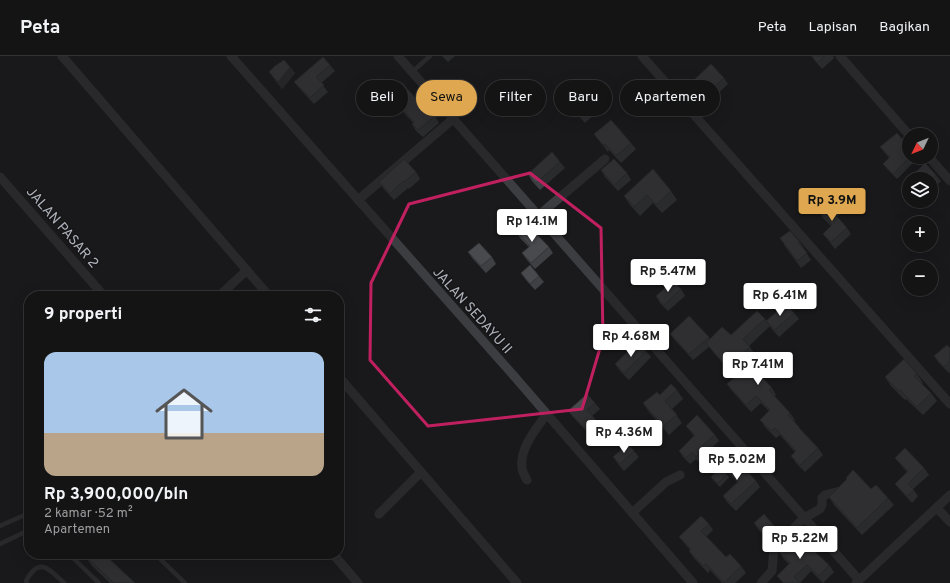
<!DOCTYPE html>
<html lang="id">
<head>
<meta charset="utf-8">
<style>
  body { margin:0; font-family:Overpass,sans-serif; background:#1d1d1e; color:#f1f3f6; height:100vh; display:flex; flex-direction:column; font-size:15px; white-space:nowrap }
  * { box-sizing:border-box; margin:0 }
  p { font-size:13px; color:#9d9ea0 }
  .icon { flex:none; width:22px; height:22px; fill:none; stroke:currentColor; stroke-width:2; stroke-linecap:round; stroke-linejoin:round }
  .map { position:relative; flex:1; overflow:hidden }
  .panel { position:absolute; left:24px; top:235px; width:320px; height:268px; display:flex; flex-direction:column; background:#141415; border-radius:16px; box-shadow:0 4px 16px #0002,0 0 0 1px #333334 }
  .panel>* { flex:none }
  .guide { position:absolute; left:356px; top:24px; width:380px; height:36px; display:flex; gap:8px }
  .needle { width:26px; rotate:227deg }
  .tools { position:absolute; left:902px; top:72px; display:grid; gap:8px }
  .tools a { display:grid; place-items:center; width:36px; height:36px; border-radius:50%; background:#141415; box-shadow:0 4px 16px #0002,0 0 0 1px #333334; font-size:20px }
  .price { position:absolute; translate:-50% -34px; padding:0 9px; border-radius:4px; background:#fff; color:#222; font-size:13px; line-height:26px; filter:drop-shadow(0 1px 2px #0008) }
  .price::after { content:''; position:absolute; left:50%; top:24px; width:12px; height:9px; margin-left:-6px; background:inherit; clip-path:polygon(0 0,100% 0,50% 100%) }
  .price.selected { background:#dfa850; color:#111 }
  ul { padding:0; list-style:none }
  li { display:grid; align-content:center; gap:8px; height:212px; padding:0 20px }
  li span { display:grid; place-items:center; height:124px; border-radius:12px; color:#555 }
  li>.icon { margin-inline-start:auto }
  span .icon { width:72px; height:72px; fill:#fffc; stroke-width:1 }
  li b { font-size:17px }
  h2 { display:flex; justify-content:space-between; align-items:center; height:48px; padding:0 20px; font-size:17px }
  .pill { padding:0 14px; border-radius:18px; background:#141415; box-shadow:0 4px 16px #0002,0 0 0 1px #333334; font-size:14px; line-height:36px }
  .pill.selected { background:#dfa850; color:#111 }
  header { display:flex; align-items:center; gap:24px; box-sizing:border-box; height:56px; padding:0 20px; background:#141415; border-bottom:1px solid #333334 }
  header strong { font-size:19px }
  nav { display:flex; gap:22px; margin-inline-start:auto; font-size:14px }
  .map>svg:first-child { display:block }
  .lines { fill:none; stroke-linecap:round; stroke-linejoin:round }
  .service { stroke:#3c3d41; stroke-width:4.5 }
  .minor { stroke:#3c3d41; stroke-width:9 }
  .wall { fill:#3f4043 }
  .shaded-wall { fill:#333437 }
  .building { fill:#494a4e; stroke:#333437 }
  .marked { fill:none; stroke:#c12060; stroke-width:3; stroke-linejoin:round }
  .labels { text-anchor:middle; stroke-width:3; stroke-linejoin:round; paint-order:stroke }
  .street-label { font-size:14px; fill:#aeb2ba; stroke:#151517 }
</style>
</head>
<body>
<header>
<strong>Peta</strong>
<nav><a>Peta</a><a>Lapisan</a><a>Bagikan</a></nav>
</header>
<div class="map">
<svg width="950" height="527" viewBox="0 0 950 527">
  <rect width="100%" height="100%" fill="#1a1a1c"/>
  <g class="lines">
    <g class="service">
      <polyline points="412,16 430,0"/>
      <polyline points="0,470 29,457"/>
      <polyline points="0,488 29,474"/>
      <polyline points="69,498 99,527"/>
      <polyline points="155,498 185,527"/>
      <path d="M27,527L26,525C39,500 49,513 64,527"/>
    </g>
    <g class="minor">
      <polyline points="62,0 269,240"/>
      <polyline points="231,0 514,320 693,527"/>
      <polyline points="398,0 859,524"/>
      <polyline points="642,0 950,348"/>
      <polyline points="840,0 909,79"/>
      <polyline points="929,101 950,125"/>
      <polyline points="0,121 104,240"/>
      <polyline points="358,144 453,63"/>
      <polyline points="538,160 605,103"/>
      <polyline points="219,240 247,214"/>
      <polyline points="339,321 517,527"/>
      <path d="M527,424C525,420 522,416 522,412C519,393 536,373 546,359"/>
      <polyline points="937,452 950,466"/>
      <polyline points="632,457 666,426 680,419"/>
      <polyline points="379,458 421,416"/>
      <polyline points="333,498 358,527"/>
      <polyline points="761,527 772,515 774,492 804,462 820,453 822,449 822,442 825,439 840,435"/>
      <polyline points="856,527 950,439"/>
    </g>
  </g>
  <g class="wall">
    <polygon points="442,0 455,0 448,6"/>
    <polygon points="811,0 833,0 834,2 822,13"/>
    <polygon points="330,9 335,15 321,27 328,36 314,48 299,32 294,26"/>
    <polygon points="290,11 295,17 282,33 269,16"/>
    <polygon points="724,22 728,28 712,43 699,30 695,23"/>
    <polygon points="391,38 427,55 435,60 439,67 423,81 416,75 412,68 413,67 403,56 399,50 399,49"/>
    <polygon points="603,40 608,46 585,67 577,58 572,52"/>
    <polygon points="594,78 631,87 636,93 621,107 609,94 608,96"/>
    <polygon points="908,90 909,101 919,101 897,123 887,113 883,108 889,102 880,91"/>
    <polygon points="560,106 565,112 540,134 532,125 528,118"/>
    <polygon points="601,114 627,117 631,124 618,135 605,121"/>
    <polygon points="416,116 420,123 409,133 408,132 394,144 383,132 379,126"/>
    <polygon points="914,118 936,119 941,125 931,135 931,123 918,123"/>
    <polygon points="671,135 677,144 662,157 653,147 640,160 630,149 624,140"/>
    <polygon points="836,151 840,158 837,161 847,172 851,178 835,193 828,184 823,178 831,170 823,162 819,155"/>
    <polygon points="516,175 549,191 553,197 535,213 527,204 522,197 529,191 520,182"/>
    <polygon points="799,185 804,192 803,192 811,204 801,212 784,189"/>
    <polygon points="468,196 492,201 496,208 486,217 473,203"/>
    <polygon points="521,217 539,220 544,226 535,234 526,224"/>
    <polygon points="681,233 685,240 668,255 660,247 656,240"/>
    <polygon points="794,257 799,263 779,281 771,272 766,265"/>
    <polygon points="765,263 770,270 749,290 755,298 747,305 772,332 776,339 774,341 790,357 795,364 794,365 803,377 818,392 823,399 805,416 796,407 791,400 795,396 780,379 776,382 765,371 760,364 769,355 761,347 751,356 732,335 727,328 735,321 709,291 693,304 675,284 670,278 709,281 710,283 731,279"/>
    <polygon points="950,292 950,316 949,317 939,307 934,300"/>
    <polygon points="646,295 651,301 629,324 620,315 615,308"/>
    <polygon points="917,318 923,327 922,328 931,337 937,345 923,359 906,343 905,344 891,330 885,321"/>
    <polygon points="677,334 683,343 672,353 682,367 669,379 649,356 643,347 660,339"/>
    <polygon points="595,347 600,353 592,360 603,372 608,379 598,388 573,361 568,355"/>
    <polygon points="686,370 715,379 719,385 707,396 709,399 700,407 696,403 690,408 683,401 679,395 694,380"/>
    <polygon points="634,395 639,401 624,415 618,408 613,401"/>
    <polygon points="895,402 924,412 929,419 913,433 918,440 912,447 900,434 895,428 907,416 900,408"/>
    <polygon points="722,409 746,418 756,425 760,431 736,455 727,446 723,440 737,426 727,416"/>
    <polygon points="727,418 729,421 720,431 713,424 711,421"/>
    <polygon points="871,433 888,442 894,449 862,479 834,449 829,441"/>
    <polygon points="754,467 775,471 779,477 769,486 758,473"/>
    <polygon points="709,468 713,474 706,481 726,501 741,510 746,517 735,527 722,527 710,514 708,517 694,502 689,495 690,494 684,487 679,481"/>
    <polygon points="778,495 829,509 834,516 823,527 811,515 800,527 783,527 777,520 789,508 783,502"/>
    <polygon points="85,500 135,527 110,527 92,510"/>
  </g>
  <polygon class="shaded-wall" points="290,11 295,17 282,33 278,26"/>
  <g class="building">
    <polygon points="812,0 825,0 817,7"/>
    <polygon points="323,1 330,9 316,21 324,29 310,42 294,26"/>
    <polygon points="284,4 290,11 278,26 269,16 275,10"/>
    <polygon points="711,8 724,22 707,37 695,23"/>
    <polygon points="402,27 427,55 428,54 435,60 418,74 412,68 414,66 399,50 400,48 391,38 396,31"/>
    <polygon points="595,31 603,40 580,61 572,52"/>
    <polygon points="611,64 631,87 616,100 605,88 603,89 594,78"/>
    <polygon points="897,77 908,90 909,89 909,101 910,101 893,118 883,108 890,101 880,91"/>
    <polygon points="552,96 560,106 536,127 528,118"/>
    <polygon points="404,103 416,116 404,126 403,125 390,138 379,126"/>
    <polygon points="614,103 627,117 614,129 601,114"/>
    <polygon points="925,107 936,119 931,124 931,123 919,123 914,118"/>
    <polygon points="653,113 671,135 656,149 647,139 634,151 624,140"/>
    <polygon points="830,145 836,151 832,155 847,172 831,186 823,178 832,169 819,155"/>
    <polygon points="525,166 549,191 531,207 522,197 530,190 516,175"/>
    <polygon points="790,175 799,185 798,186 807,197 797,205 780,182"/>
    <polygon points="479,187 492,201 481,210 468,196"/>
    <polygon points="530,209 539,220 530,228 521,217"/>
    <polygon points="673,225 681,233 664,249 656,240"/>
    <polygon points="786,248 794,257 775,274 766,265"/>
    <polygon points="757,255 765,263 743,283 750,291 741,299 772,332 769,334 790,357 788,359 799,371 799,372 818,392 800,409 791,400 796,395 775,372 771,375 760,364 770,354 756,340 746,349 727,328 735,321 706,287 722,271 731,279"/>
    <polygon points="689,260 709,281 689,298 670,278"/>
    <polygon points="638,286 646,295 624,317 615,308"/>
    <polygon points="947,289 950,292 950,305 944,311 934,300"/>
    <polygon points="904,303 917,318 914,320 931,337 917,351 900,334 899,335 885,321"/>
    <polygon points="671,328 677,334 665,345 677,359 663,370 643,347 657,336 660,339"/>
    <polygon points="587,338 595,347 587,354 603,372 593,381 568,355"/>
    <polygon points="697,359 715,379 702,390 705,392 696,401 692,396 686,402 679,395 695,379 686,370"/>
    <polygon points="628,388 634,395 620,408 613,401"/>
    <polygon points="905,392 924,412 908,428 914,434 907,440 895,428 908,415 895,402"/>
    <polygon points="731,401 746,418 748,416 756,425 731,448 723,440 738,426 722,409"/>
    <polygon points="720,412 727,418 718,427 711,421"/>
    <polygon points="853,414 871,433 876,429 888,442 857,472 829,441 847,423 846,422"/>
    <polygon points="764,458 775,471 765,479 754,467"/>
    <polygon points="701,460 709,468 701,475 726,501 730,498 741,510 724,527 706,508 703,510 689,495 691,493 679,481"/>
    <polygon points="796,478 829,509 819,520 807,509 794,521 799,526 798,527 784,527 777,520 790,507 778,495"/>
    <polygon points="87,498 104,498 135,527 114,527 85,500"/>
  </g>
  <path d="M0 0H950V527H0ZM530,117L601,172L603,282L582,353L428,370L370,304L371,227L409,148Z" fill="#1a1a1c" fill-opacity=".55" fill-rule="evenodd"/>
  <path class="marked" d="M530,117L601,172L603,282L582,353L428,370L370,304L371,227L409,148Z"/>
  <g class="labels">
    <g class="street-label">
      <text transform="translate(63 171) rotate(49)" y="5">JALAN PASAR 2</text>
      <text transform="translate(473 254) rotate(48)" y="5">JALAN SEDAYU II</text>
    </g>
  </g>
</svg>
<div class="tools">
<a><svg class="needle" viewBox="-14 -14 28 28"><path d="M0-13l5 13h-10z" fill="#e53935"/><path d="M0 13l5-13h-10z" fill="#9d9ea0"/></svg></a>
<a><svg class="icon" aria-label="layers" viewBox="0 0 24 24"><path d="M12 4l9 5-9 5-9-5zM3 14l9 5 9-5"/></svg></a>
<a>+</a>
<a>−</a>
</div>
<b class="price selected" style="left:832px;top:166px">Rp 3.9M</b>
<b class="price" style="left:532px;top:187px">Rp 14.1M</b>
<b class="price" style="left:668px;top:237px">Rp 5.47M</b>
<b class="price" style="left:780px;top:261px">Rp 6.41M</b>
<b class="price" style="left:631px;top:302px">Rp 4.68M</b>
<b class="price" style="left:758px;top:330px">Rp 7.41M</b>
<b class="price" style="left:624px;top:398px">Rp 4.36M</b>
<b class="price" style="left:737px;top:425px">Rp 5.02M</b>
<b class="price" style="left:800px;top:504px">Rp 5.22M</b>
<div class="guide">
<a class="pill">Beli</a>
<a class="pill selected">Sewa</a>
<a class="pill">Filter</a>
<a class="pill">Baru</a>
<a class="pill">Apartemen</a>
</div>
<section class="panel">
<h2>9 properti<svg class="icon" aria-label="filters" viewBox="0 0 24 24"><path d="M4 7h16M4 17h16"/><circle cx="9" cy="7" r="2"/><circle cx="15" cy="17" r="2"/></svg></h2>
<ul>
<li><span style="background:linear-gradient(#a9c7e8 65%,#b9a48a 0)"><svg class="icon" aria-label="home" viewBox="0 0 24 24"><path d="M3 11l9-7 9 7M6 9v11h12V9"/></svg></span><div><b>Rp 3,900,000/bln</b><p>2 kamar · 52 m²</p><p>Apartemen</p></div></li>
</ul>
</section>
</div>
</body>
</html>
